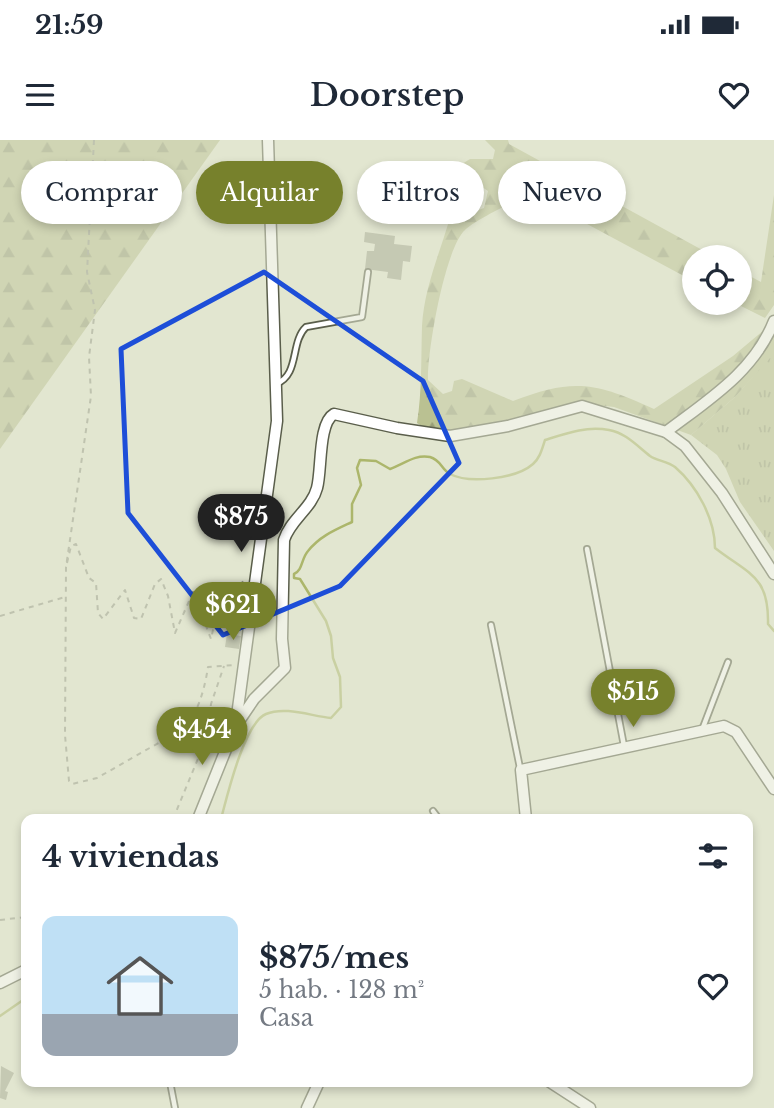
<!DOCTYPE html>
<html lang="es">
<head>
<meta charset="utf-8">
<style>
  body { margin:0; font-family:"Libre Baskerville",serif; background:#f6f6f7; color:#1f2937; height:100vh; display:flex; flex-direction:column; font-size:26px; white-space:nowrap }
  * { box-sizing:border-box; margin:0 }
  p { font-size:23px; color:#747a83 }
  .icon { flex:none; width:38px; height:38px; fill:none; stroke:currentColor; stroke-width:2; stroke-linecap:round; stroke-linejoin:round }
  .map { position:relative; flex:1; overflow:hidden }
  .sheet { position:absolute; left:21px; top:674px; width:732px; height:273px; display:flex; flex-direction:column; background:#fff; border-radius:14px; box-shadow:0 4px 10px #0003 }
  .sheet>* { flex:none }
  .top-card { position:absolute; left:21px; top:21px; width:733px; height:63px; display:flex; gap:14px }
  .fabs { position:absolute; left:682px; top:105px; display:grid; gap:14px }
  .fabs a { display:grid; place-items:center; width:70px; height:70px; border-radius:50%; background:#fff; box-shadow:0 4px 10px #0003; font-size:35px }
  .price { position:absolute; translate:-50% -60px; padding:0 16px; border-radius:24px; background:#77812c; color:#fff; font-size:23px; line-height:46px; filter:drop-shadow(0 2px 4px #0008) }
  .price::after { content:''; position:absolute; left:50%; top:42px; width:21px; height:16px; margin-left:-10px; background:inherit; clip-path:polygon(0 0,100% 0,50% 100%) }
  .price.active { background:#222; color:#fff }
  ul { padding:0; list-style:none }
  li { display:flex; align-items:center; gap:21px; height:175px; padding:0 21px }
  li span { display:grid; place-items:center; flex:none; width:196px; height:140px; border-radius:14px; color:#555 }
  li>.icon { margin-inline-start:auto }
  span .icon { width:84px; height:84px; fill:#fffc; stroke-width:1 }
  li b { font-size:30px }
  h2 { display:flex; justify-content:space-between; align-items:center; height:84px; padding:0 21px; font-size:30px }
  .pill { padding:0 24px; border-radius:32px; background:#fff; box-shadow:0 4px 10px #0003; font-size:24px; line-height:63px }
  .pill.active { background:#77812c; color:#fff }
  .status { display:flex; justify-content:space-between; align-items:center; height:49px; padding:0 35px; background:#fff; direction:ltr }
  .status svg { height:19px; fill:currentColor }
  header { display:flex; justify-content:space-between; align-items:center; height:91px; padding:0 21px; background:#fff; font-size:32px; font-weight:600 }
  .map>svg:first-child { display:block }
  .grass { fill:url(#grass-tufts) }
  .forest { fill:url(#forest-firs) }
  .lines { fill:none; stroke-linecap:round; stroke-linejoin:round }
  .stream { stroke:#acb66b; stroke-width:2.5 }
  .building { fill:#a3a691 }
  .lane-casing { stroke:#5a5e4b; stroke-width:8 }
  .street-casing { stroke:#5a5e4b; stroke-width:13 }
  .path { stroke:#969988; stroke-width:2; stroke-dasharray:5 5; stroke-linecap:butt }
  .lane { stroke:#fff; stroke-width:4.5 }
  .street { stroke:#fff; stroke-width:10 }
  .marked { fill:none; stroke:#1d4ed8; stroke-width:5; stroke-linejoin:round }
</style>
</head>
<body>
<div class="status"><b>21:59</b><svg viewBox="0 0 49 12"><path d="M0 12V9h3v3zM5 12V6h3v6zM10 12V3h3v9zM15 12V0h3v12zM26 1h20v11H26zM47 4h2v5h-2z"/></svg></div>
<header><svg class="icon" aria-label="menu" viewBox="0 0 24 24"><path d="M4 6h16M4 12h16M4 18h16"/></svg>Doorstep<svg class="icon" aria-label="heart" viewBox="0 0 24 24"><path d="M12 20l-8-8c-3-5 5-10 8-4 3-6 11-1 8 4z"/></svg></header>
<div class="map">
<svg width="774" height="968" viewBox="0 0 774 968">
  <defs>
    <pattern id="grass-tufts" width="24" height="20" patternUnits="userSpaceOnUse" patternTransform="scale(1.75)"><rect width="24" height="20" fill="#bac192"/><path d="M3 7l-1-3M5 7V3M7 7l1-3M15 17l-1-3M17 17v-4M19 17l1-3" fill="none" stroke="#989e78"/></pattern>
    <pattern id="forest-firs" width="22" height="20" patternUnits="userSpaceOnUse" patternTransform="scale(1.75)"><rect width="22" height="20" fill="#bac192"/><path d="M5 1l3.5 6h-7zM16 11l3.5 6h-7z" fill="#989e78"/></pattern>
  </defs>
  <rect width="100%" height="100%" fill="#e2e6d0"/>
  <polygon class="grass" points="770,217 774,221 774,411 740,362 726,329 717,315 691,295 735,257"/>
  <g class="forest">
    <polygon points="0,0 220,0 0,309"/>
    <path d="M485,0H508L509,4L715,117H695V142L548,63C542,61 534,58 528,58C516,59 474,81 465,90C445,108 427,212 428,240L443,254L452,251L454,241L462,239L513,261C573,238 595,242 654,269L733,216L764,190L774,197V221L770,218L735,257L691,295L614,267C591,264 566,265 543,271C531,274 520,282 508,285C481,292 440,299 417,283C422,251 421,219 422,186C424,149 439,115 449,81L484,68L488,51L463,34L462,24L470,19H493L495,10Z"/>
    <polygon points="774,55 774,165 765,178 735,163 740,163 740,131 761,142"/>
  </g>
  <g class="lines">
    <g class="stream">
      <path d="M221,679C227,657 244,583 266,574C285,566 311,576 331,578L341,567L340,537L333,518L331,496L326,481L300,439L294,438V434C303,430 301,419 308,411C320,396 335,390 352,382V364L361,345L357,328L360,320L376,321L390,329C404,324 415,314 430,317C441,320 441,329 450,334C469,344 516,339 533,324C540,318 542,309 545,300C567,293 586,286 609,290C626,293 637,306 650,316C657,321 667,321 675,327C697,346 715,379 715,408C750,435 769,436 768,484L774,491"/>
      <polyline points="0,876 26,858"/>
    </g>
  </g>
  <g class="building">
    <polygon points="365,92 395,96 394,104 412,106 410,122 403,121 401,140 387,138 388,132 365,129 367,111 374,111 375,104 364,102"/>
    <polygon points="227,494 241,496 239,509 225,507"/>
    <polygon points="1,926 14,933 5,951 8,952 6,960 0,958"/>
  </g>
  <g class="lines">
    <g class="lane-casing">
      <g id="lane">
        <path d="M276,244C300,235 290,202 306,187L362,177L368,132"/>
        <polyline points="587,409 624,606"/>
        <polyline points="491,485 520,628"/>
        <polyline points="702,590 728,522"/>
        <polyline points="433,671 439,679"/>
        <polyline points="170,942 175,968"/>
      </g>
    </g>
    <g class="street-casing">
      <g id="street">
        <path d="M666,292C708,260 754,232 774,181"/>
        <polyline points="236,583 277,281 268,0"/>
        <path d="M198,679L235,587L254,559L285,528L282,499L284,400C290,380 312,368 317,348C322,330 318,283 334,274L397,288L450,296L508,286L582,266L666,292L685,306L722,353L774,434"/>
        <polyline points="526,679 521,630 724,586 736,592 774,649"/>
        <polyline points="0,843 26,830"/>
        <polyline points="550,942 590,968"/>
        <polyline points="307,968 319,942"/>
      </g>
    </g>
    <g class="path">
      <path d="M94,0L87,132L95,170L89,217L91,256L66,427L65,595L69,641L72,644L97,638L183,589C198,575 205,547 208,527L234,525"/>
      <polyline points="67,423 71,406 76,404 89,438 96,443 98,473 103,479 125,450 134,478 141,479 155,444 161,439 168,456 175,493 193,452 211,499 219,462 245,440"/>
      <polyline points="0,476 65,457"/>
      <polyline points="173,679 207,597 211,564 224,526"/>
      <polyline points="0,780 26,777"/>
    </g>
    <use href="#lane" class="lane"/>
    <use href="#street" class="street"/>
  </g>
  <path d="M0 0H774V968H0ZM264,132L423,241L459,323L340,446L223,495L128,373L121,209Z" fill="#e2e6d0" fill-opacity=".55" fill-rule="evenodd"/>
  <path class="marked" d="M264,132L423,241L459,323L340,446L223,495L128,373L121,209Z"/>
</svg>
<div class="fabs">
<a><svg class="icon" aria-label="locate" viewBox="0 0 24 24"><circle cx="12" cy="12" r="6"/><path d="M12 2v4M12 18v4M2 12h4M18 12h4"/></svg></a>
</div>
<b class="price active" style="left:241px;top:414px">$875</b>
<b class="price" style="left:233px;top:502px">$621</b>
<b class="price" style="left:633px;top:589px">$515</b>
<b class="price" style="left:202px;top:627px">$454</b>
<div class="top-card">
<a class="pill">Comprar</a>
<a class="pill active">Alquilar</a>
<a class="pill">Filtros</a>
<a class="pill">Nuevo</a>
</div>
<section class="sheet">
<h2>4 viviendas<svg class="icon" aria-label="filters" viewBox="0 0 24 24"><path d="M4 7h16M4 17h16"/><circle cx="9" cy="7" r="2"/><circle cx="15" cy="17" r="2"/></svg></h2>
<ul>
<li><span style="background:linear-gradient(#bfe0f5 70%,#9aa5b1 0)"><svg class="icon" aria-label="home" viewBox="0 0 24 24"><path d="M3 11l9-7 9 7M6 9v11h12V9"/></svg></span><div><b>$875/mes</b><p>5 hab. · 128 m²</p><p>Casa</p></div><svg class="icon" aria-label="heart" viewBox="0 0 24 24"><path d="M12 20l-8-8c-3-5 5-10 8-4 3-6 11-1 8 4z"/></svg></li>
</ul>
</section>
</div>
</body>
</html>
